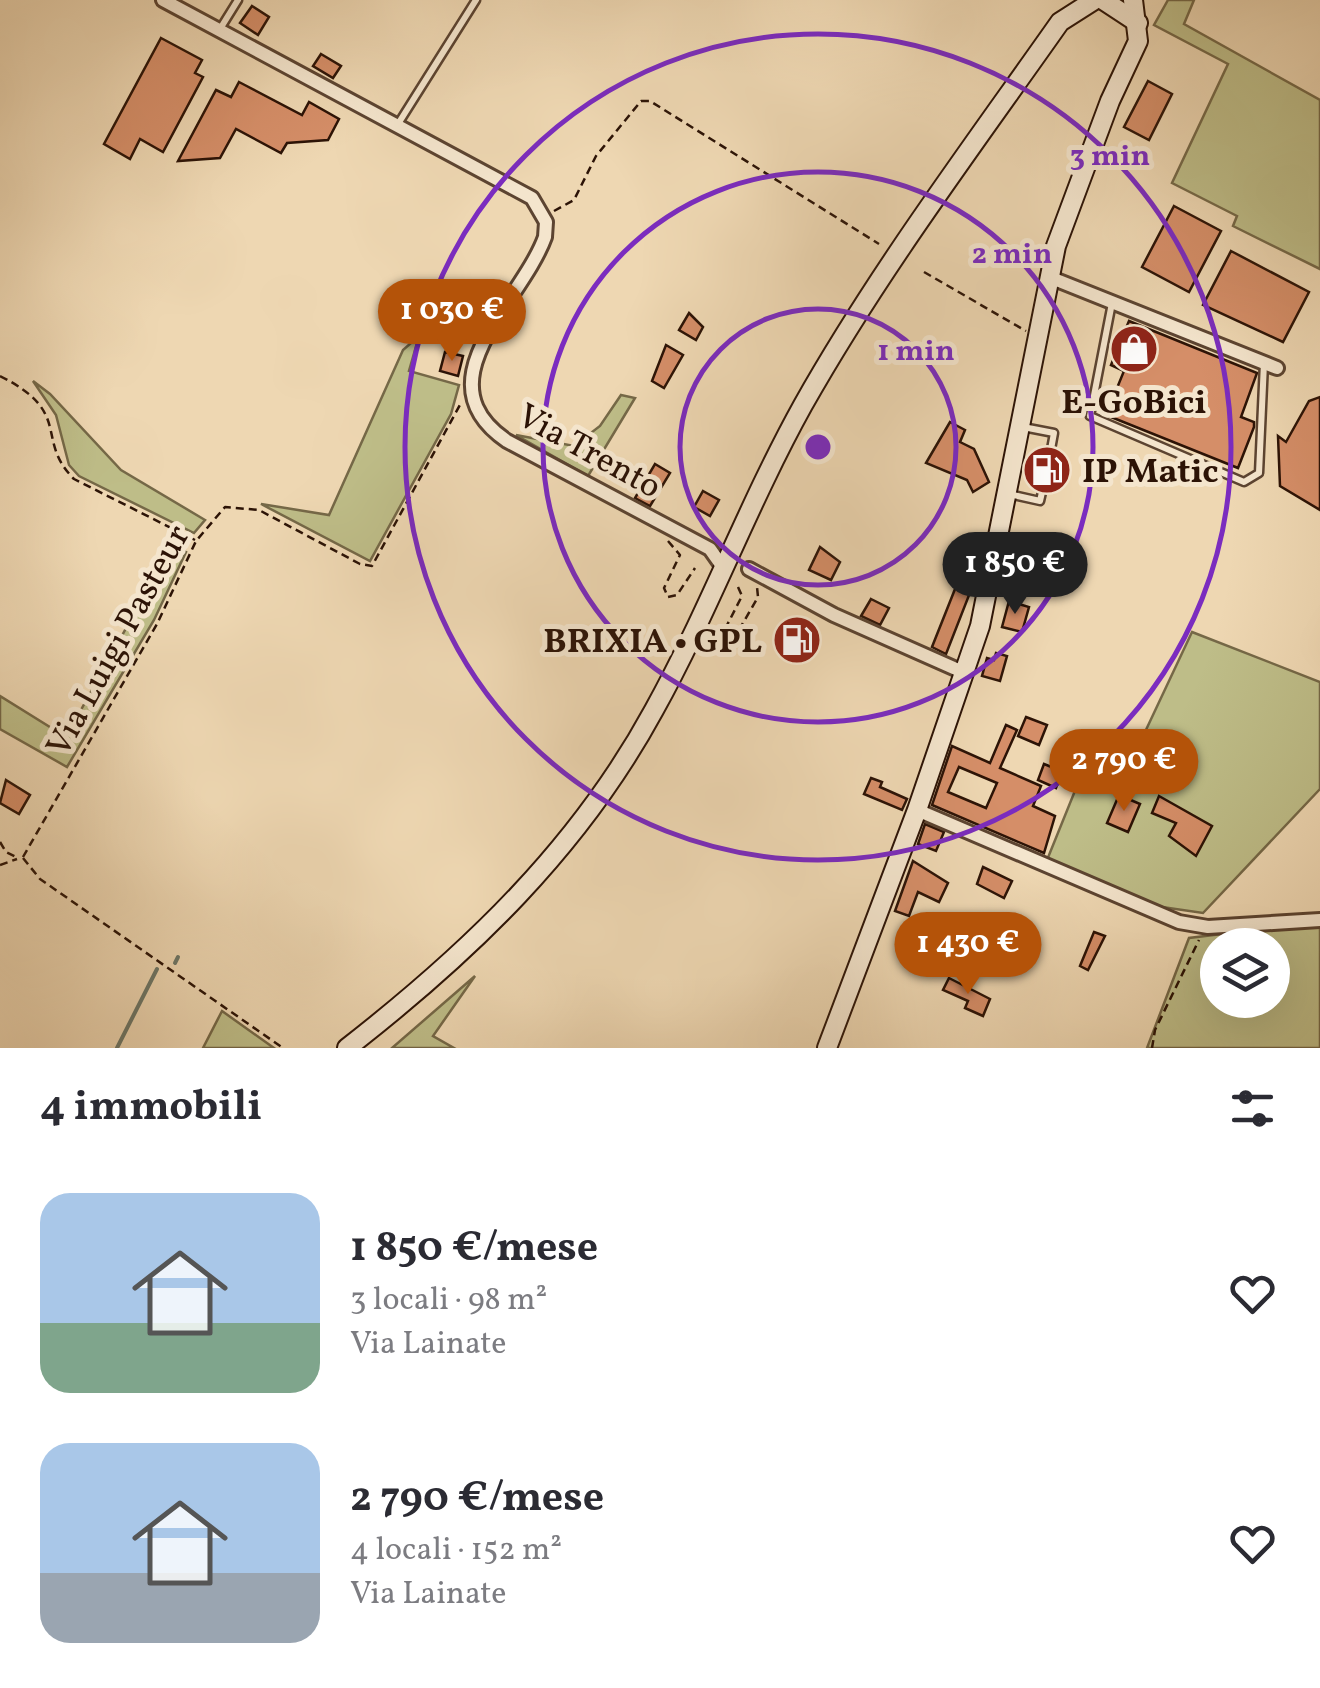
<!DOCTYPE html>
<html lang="it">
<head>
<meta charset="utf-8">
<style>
  body { margin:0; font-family:Vollkorn,serif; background:#f7f7f7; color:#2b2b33; height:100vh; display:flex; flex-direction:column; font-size:38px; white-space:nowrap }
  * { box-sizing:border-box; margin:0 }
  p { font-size:32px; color:#7c7c81 }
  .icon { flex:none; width:55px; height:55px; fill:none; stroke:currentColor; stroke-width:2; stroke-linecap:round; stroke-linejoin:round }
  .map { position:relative; height:1048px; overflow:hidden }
  .panel { display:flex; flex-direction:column; background:#fff; flex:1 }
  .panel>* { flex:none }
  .fabs { position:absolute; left:1200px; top:928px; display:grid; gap:20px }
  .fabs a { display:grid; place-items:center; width:90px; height:90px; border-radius:50%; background:#fff; box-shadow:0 10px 40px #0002; font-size:50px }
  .price { position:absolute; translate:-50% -85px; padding:0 22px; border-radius:35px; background:#b45309; color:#fff; font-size:32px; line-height:65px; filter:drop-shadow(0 2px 5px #0008) }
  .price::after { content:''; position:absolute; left:50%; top:60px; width:30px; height:22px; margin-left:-15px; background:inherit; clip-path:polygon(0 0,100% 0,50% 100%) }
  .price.on { background:#222; color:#fff }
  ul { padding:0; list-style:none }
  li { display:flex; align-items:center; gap:30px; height:250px; padding:0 40px }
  li span { display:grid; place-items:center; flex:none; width:280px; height:200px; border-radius:30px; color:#555 }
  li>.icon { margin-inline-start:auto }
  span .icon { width:120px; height:120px; fill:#fffc; stroke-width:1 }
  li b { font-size:42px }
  h2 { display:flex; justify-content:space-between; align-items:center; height:120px; padding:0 40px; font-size:42px }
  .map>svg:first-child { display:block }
  .green { fill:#bebd88; stroke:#756847; stroke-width:2.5; fill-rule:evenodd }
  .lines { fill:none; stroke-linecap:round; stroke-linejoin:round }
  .stream { stroke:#6d7768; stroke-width:4 }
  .building { fill:#d58e68; stroke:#2c1306; stroke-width:2.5; fill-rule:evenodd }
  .service-casing { stroke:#5c4431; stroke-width:11 }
  .minor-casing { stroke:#5c4431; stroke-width:18 }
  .secondary-casing { stroke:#2c1306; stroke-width:22 }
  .path { stroke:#2c1306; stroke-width:2.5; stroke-dasharray:8 5; stroke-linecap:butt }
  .service { stroke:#f4e5cd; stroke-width:6 }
  .minor { stroke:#f4e5cd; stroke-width:12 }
  .secondary { stroke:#f4e5cd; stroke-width:18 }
  .ring { fill:none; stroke:#7b2cbf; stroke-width:5 }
  .labels { text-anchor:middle; stroke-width:10; stroke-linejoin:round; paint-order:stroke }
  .poi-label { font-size:35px; font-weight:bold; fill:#2c1306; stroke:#f4e5cd }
  .street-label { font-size:35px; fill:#2c1306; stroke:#f4e5cd }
  .centre { fill:#7b2cbf; stroke:#f4e5cd; stroke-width:5 }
  .ring-label { font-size:30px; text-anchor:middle; font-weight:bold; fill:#7b2cbf; stroke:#f4e5cd; stroke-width:10; stroke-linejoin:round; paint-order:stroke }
</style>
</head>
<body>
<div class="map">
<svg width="1320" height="1048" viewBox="0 0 1320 1048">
  <rect width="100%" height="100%" fill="#eed7b2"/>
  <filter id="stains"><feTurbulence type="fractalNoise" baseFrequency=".002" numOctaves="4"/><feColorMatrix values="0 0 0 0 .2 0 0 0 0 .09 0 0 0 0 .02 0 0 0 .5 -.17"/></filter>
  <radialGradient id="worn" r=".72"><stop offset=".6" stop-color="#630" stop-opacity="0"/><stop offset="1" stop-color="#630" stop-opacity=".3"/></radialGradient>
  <g class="green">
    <polygon points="1168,0 1194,0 1184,24 1320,100 1320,269 1233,226 1237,216 1172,183 1228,64 1154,25"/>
    <polygon points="419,336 409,371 459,385 451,414 370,561 261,504 329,515 403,350"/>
    <polygon points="33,381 50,394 121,470 205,520 194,533 79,476 69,465 56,415"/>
    <polygon points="621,395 635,398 588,476 516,435 574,446 600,426"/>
    <polygon points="172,545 186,552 154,620 67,767 0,729 0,696 66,737"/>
    <polygon points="1192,632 1320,682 1320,789 1203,913 1162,907 1047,860 1085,766 1137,749"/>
    <path d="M1306,924L1320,928V1048H1147L1189,938ZM1218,945H1272V1000H1218Z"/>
    <polygon points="475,976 433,1036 454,1048 392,1048"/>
    <polygon points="222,1011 274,1048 203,1048"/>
  </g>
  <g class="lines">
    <g class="stream">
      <polyline points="175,963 178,957"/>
      <polyline points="117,1048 157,969"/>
    </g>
  </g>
  <g class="building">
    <polygon points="252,6 269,17 258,35 240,23"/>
    <polygon points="161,38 202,60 195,73 203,77 163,152 140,139 130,159 104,144"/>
    <polygon points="321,54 341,66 333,78 313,66"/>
    <polygon points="1148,81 1172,94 1149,140 1124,127"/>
    <polygon points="239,82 302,115 309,102 339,119 328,140 287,143 281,153 236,129 220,158 178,161 216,90 231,97"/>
    <polygon points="1174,206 1221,231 1189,292 1142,267"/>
    <polygon points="1231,251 1309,292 1283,342 1203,305"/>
    <polygon points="689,313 703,327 696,340 679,330"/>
    <polygon points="1129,321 1257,373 1241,417 1254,422 1254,427 1238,468 1106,415 1124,371 1111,365"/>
    <polygon points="666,345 683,355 664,388 652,381"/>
    <polygon points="445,352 463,356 458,376 440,371"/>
    <polygon points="1320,397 1320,510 1280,486 1278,436 1286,442 1309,401"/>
    <polygon points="950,422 965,430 960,442 974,449 989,482 973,492 967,480 926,463"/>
    <polygon points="1036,458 1049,467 1060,462 1057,480 1046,472 1033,477"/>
    <polygon points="655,464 670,473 650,506 635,498"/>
    <polygon points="703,491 719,500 710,516 694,507"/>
    <polygon points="820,547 840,562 831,580 809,570"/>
    <polygon points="959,579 973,585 946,654 932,647"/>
    <polygon points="871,599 889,608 880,625 861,616"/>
    <polygon points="1009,601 1029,607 1022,632 1002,627"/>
    <polygon points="996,653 1007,656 1000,681 982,676 987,658 994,660"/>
    <polygon points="1026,717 1047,725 1039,745 1018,736"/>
    <path d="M1006,725L1017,730L1000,768L1041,786L1033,806L1055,816L1044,853L932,805L952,746L990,763ZM959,767L997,783L986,808L948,792Z"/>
    <polygon points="1044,764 1069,774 1065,782 1059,780 1056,788 1038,780"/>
    <polygon points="871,778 882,782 880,787 907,799 902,810 864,794"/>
    <polygon points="6,780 30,795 19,814 0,803"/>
    <polygon points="1119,795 1140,804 1128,832 1107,823"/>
    <polygon points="1159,796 1212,826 1196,856 1169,836 1176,823 1152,813"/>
    <polygon points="925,824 944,832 936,851 918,844"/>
    <polygon points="913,861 948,883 939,902 918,892 909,916 895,911"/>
    <polygon points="983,867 1012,881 1004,898 977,884"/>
    <polygon points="1094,932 1105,936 1088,970 1080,966"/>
    <polygon points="949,978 990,999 983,1016 965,1008 968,1001 943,990"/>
  </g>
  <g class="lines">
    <g class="service-casing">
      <g id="service">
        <polyline points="220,29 238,0"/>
        <polyline points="398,124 476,0"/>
        <polyline points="1112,303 1090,416 1244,482 1259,473 1264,363"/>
        <polyline points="1023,427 1054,433 1049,460"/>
        <polyline points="1009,494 1040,501 1045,479"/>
      </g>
    </g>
    <g class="minor-casing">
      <g id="minor">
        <path d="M163,0L532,198L546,222L545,237C521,303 419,381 507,441L710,549L722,566"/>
        <polyline points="1049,277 1277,368"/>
        <polyline points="749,569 834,615 965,673"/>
        <polyline points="917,810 1179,922 1208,927 1320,920"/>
      </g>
    </g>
    <g class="secondary-casing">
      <g id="secondary">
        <polyline points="1103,0 1138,23"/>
        <path d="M347,1048C469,953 579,848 654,710C709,611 748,504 803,405C878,272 972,147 1060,22L1093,1"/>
        <polyline points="827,1048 917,810 980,626 1056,246 1110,101 1138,41 1133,0"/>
      </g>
    </g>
    <g class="path">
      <polyline points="554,211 574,200 596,156 641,101 650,101 879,244"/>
      <polyline points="924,272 1026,331"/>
      <path d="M0,376C74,413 34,439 74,479L195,540"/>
      <polyline points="668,541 680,555 664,588 668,597 677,595 695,568"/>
      <polyline points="738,587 742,596 723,633 732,642 758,597 757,587"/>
      <polyline points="0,842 6,852 18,858"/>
      <polyline points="23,857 157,624 196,541 225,507 259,510 360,564 372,566 461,403"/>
      <polyline points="23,858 40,879 283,1048"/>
      <polyline points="0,865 17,859"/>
      <polyline points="1152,1048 1155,1030 1199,940"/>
    </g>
    <use href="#service" class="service"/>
    <use href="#minor" class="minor"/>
    <use href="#secondary" class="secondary"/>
  </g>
  <g class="ring">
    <circle cx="818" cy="447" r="138"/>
    <circle cx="818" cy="447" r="275"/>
    <circle cx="818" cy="447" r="413"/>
  </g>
  <defs>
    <g id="shop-disc" transform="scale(2.5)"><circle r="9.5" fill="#8f2418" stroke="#f4e5cd"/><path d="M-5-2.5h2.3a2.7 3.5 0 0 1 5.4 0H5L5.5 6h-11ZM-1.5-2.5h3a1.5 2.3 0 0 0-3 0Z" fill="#fff"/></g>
    <g id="fuel-disc" transform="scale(2.5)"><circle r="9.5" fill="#8f2418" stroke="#f4e5cd"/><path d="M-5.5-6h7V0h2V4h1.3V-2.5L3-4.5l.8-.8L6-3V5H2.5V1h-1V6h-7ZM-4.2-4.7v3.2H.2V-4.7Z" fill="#fff"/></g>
  </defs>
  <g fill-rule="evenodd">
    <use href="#shop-disc" x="1134" y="349"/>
    <use href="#fuel-disc" x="1047" y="470"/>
    <use href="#fuel-disc" x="797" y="640"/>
  </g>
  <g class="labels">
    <g class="poi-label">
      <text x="1134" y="413">E-GoBici</text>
      <text x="1082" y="482" text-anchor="start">IP Matic</text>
      <text x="762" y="652" text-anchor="end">BRIXIA • GPL</text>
    </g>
    <g class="street-label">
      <text transform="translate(590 450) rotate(29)" y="12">Via Trento</text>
      <text transform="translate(117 640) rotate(-61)" y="12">Via Luigi Pasteur</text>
    </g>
  </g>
  <circle cx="818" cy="447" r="15" class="centre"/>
  <g class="ring-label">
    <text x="1110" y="165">3 min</text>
    <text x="1012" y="263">2 min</text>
    <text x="916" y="360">1 min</text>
  </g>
  <rect width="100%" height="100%" filter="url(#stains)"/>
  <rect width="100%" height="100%" fill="url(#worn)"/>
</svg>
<div class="fabs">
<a><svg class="icon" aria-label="layers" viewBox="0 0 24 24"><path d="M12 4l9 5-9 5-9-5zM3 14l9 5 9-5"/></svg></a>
</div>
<b class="price" style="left:452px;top:364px">1 030 €</b>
<b class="price on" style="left:1015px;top:617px">1 850 €</b>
<b class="price" style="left:1124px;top:814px">2 790 €</b>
<b class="price" style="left:968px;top:997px">1 430 €</b>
</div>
<section class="panel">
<h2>4 immobili<svg class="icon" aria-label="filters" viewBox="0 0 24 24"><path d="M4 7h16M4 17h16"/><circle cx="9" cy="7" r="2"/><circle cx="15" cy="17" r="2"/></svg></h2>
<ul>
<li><span style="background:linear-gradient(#a9c7e8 65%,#7fa58c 0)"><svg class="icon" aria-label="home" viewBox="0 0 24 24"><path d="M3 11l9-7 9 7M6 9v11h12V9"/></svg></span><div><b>1 850 €/mese</b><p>3 locali · 98 m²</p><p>Via Lainate</p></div><svg class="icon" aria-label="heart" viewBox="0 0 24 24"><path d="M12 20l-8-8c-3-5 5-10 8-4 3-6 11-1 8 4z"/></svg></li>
<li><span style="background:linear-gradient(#a9c7e8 65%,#9aa5b1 0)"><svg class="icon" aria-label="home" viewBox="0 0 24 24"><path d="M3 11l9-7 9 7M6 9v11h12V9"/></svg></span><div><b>2 790 €/mese</b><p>4 locali · 152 m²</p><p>Via Lainate</p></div><svg class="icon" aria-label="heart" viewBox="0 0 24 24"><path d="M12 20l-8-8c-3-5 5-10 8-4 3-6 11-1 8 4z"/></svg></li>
</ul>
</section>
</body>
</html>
